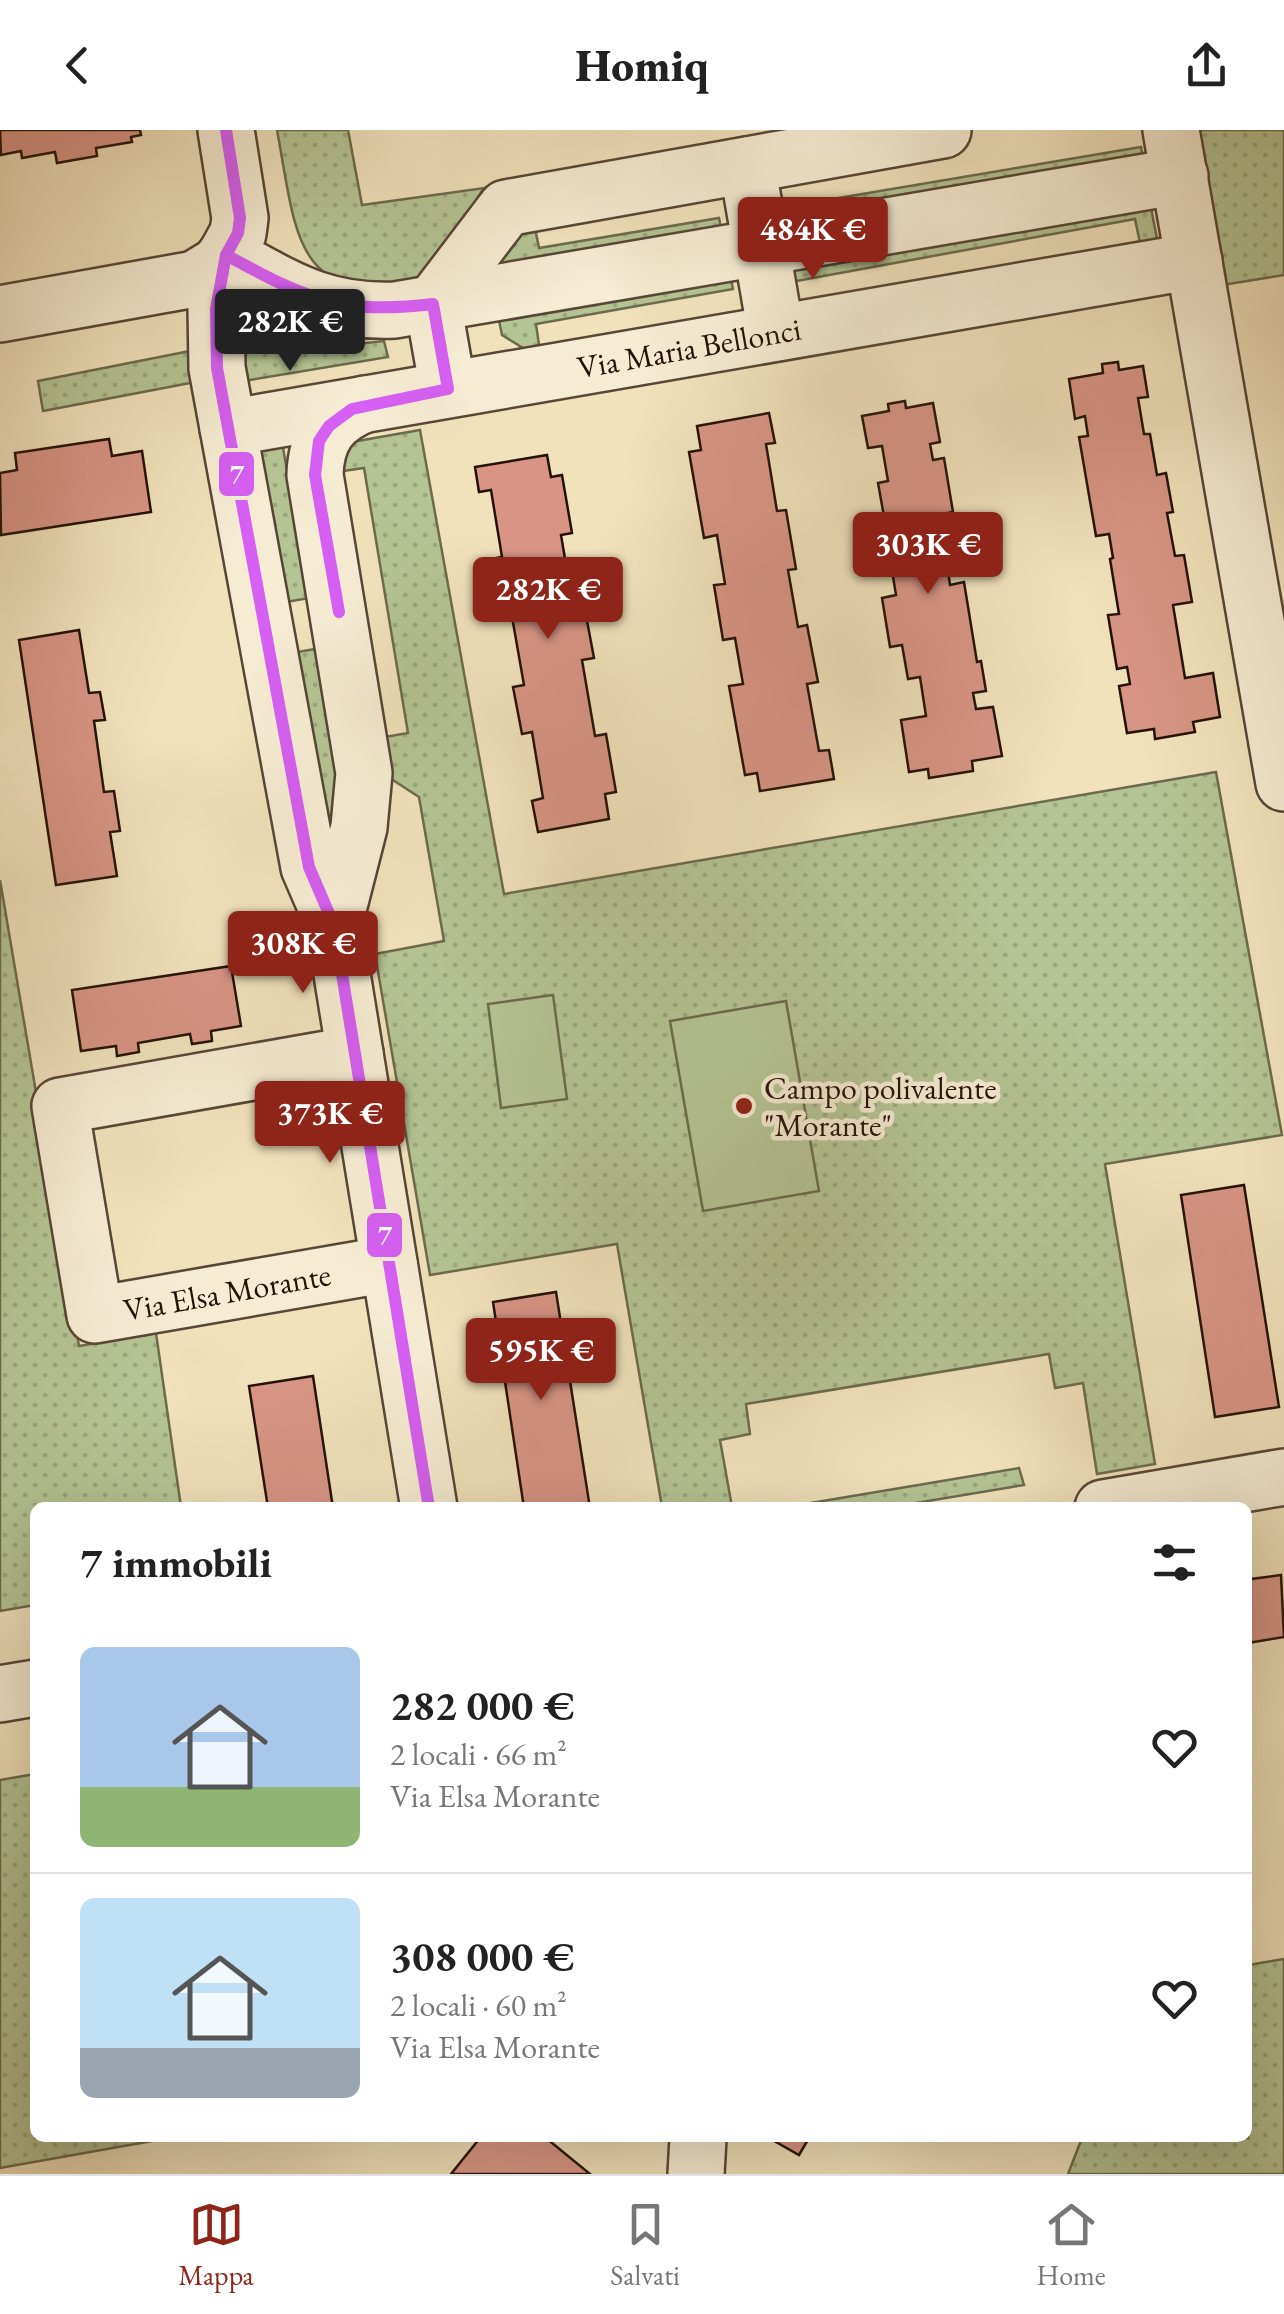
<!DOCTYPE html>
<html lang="it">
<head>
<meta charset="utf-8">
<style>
  body { margin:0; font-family:"EB Garamond",serif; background:#f2f2f2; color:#222; height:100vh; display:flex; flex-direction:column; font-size:38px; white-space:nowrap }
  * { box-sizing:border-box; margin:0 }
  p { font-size:32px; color:#767676 }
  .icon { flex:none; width:55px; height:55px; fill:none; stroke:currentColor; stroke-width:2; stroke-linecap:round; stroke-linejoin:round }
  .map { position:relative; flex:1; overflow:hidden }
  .side { position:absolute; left:30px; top:1372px; width:1222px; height:640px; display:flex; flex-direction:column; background:#fff; border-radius:15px; box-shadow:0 10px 40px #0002 }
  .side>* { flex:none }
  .price { position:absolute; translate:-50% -85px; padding:0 22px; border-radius:10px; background:#8f2418; color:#fff; font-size:32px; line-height:65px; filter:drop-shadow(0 2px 5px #0008) }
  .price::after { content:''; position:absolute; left:50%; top:60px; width:30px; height:22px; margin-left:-15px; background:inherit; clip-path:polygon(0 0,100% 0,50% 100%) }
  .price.on { background:#222; color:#fff }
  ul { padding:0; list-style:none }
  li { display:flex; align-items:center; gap:30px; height:250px; padding:0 50px }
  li+li { border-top:2px solid #e0e0e0 }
  li span { display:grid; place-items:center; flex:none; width:280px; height:200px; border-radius:15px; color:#555 }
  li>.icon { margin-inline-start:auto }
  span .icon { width:120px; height:120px; fill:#fffc; stroke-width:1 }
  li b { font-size:42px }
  h2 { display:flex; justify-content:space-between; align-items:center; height:120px; padding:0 50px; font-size:42px }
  header { display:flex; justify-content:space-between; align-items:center; height:130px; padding:0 50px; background:#fff; font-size:45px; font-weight:800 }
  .menu { display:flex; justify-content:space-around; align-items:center; height:140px; border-top:2px solid #e0e0e0; background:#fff; font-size:28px; color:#767676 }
  .menu a { display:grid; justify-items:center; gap:5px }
  .menu .on { color:#8f2418 }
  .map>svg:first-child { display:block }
  .grass { fill:url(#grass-dots); stroke:#6c6b4e; stroke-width:2.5 }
  .pitch { fill:#b5c494; stroke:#6c6b4e; stroke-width:2.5 }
  .building { fill:#d89586; stroke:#241209; stroke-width:2.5 }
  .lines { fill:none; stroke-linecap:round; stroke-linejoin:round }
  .minor-casing { stroke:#574636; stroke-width:60 }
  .minor { stroke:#f6ecd3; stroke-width:55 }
  .bus-1-casing { stroke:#f6ecd3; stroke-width:20 }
  .bus-1 { stroke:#d65ff4; stroke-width:12 }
  .poi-dot { fill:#8f2418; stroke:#f6ecd3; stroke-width:4 }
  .labels { text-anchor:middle; stroke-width:9; stroke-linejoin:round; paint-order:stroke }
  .street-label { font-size:32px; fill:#241209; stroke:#f6ecd3 }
  .poi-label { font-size:32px; fill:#241209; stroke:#f6ecd3; text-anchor:start }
  .line-badge { stroke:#f6ecd3; stroke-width:4 }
  .badge-label { font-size:28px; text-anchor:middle; font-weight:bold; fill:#fff }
</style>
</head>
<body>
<header><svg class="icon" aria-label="back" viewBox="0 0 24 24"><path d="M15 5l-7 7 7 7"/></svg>Homiq<svg class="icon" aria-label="share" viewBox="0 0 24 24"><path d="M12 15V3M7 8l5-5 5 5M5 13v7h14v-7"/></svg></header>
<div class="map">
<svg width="1284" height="2044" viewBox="0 0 1284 2044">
  <defs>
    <pattern id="grass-dots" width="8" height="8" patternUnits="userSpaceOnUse" patternTransform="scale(2.5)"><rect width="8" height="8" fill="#b5c494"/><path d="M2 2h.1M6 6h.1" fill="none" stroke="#9ca77e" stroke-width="1.8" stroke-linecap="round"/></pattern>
  </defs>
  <rect width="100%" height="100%" fill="#f1e2bc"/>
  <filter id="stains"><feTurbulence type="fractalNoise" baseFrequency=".002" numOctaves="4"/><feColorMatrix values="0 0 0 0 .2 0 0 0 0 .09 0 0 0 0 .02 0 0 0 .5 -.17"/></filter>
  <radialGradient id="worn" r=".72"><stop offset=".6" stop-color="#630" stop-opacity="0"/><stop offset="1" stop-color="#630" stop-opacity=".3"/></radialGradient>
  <g class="grass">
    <path d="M277,0H348L362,75L484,58L426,148C293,184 296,100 277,0Z"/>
    <polygon points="1196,0 1284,0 1284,145 1222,155"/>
    <polygon points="1141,17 1144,33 782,93 779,78"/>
    <polygon points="1150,73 1160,124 1143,127 1135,89 791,152 789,138"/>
    <polygon points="533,88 539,118 719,88 722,104 498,142 495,124"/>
    <polygon points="730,145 733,159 536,194 541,229 502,205 498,186"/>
    <polygon points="384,211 388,227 244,251 243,212 300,220"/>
    <polygon points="200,219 206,250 43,281 38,251"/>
    <polygon points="420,300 504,764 1216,642 1282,1005 1105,1034 1155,1334 1097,1344 1083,1253 1055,1258 1049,1224 746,1274 750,1304 720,1310 732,1377 662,1377 617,1114 430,1145 375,824 444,811 419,667 379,641 373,609 408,603 364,338 329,343 352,312"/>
    <polygon points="281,306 309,468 286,472 258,311"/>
    <polygon points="315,519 348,705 325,710 292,523"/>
    <polygon points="0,750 79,1216 156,1203 181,1377 35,1378 35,1475 0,1481"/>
    <polygon points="1019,1338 1024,1355 892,1377 800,1377 799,1375"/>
    <polygon points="35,1644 35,2008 169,2008 0,2038 0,1650"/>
    <polygon points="1284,1829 1284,2044 1068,2044 1082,2008 1248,2008 1248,1835"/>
  </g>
  <g class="pitch">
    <polygon points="553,865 567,969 501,978 488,874"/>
    <polygon points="786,871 819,1061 703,1081 670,891"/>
  </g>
  <g class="building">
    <polygon points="0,0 140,0 141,5 131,7 132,12 96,18 97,26 57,33 55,22 22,28 21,21 1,25"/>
    <polygon points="1118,232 1119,240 1143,236 1148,267 1138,268 1144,304 1150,304 1157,345 1166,343 1173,382 1167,383 1175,426 1184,425 1192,472 1173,475 1185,548 1213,543 1220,587 1193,592 1195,602 1155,609 1154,599 1127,603 1119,556 1130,554 1127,537 1117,539 1108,485 1119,484 1110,429 1113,428 1109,404 1096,406 1079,307 1088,306 1085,286 1075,289 1069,249 1103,243 1102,234"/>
    <polygon points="905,271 906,278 933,273 940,312 930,314 933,330 944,328 953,382 943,384 951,433 947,434 950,455 964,452 977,532 981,531 986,561 973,563 976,579 993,577 1002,626 972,631 973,641 929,648 928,639 909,642 901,590 926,586 920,547 908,549 902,515 890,517 882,468 896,465 890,428 876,430 870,394 885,392 878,353 888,351 882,316 868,318 862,286 889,281 888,274"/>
    <polygon points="769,283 775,313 766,314 777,381 786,380 796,439 788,440 798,497 807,495 818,552 807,554 819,621 829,620 834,649 760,661 757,643 745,645 729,556 743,554 735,508 723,510 714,455 725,454 717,405 704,408 689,322 701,320 697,296"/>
    <polygon points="109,309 112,326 142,321 151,382 1,405 0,343 17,340 15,323"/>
    <polygon points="547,325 551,347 562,345 572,403 561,405 574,482 585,480 594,528 582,530 595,606 606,604 616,662 605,664 609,689 538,702 532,671 543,668 532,602 522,604 513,557 524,555 511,481 500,483 491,429 502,427 491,360 479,362 475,337"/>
    <polygon points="79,500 89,563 100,562 105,590 94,591 104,662 114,661 120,701 110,702 117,746 56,755 19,510"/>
    <polygon points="231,836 241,896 211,901 212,911 192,914 190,904 138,913 139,922 117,926 116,916 81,921 72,860"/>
    <polygon points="1244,1055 1279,1277 1215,1287 1181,1065"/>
    <polygon points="556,1162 590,1378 524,1378 493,1172"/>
    <polygon points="313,1246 333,1378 268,1378 249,1256"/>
    <polygon points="1250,1440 1251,1449 1281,1445 1284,1507 1248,1513"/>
    <polygon points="480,2008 546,2008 590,2044 451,2044"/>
    <polygon points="769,2008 809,2008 799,2025"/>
  </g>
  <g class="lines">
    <g class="minor-casing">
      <g id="minor">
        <polyline points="226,0 240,88 238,103 226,125 216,179 217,238 309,737 334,795 429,1378"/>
        <polyline points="1171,0 1284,653"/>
        <polyline points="747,35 776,203"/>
        <path d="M226,125C287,158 323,183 395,180L1180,46"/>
        <polyline points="0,184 195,149 218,135 226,125"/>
        <polyline points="448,259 433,174 506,78 943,0"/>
        <polyline points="228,298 1194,131"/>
        <path d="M334,795L359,697L364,643L315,345C316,308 331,287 365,274"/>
        <polyline points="355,924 60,976 95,1185 389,1134"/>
        <polyline points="1103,1378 1284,1347"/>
        <polyline points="0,1564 35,1558"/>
        <polyline points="696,2044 698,2008"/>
      </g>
    </g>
    <use href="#minor" class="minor"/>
    <g class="bus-1-casing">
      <g id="bus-1">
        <polyline points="226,0 240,88 238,103 226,125 216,179 217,238 309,737 334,795 429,1378"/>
        <path d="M226,125C307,169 339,185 433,174L448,259L352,279L329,296L319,311L315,345L339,482"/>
      </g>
    </g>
    <use href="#bus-1" class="bus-1"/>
  </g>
  <circle class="poi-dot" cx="744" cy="976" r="10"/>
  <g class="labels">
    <g class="street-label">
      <text transform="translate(689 218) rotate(-10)" y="11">Via Maria Bellonci</text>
      <text transform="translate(227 1162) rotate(-10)" y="11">Via Elsa Morante</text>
    </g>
    <g class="poi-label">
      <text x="764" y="969">Campo polivalente<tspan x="764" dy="37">"Morante"</tspan></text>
    </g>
  </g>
  <g class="line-badge">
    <rect x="217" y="320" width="39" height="48" rx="10" fill="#d65ff4"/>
    <rect x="365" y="1081" width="39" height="48" rx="10" fill="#d65ff4"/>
  </g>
  <g class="badge-label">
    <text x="237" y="354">7</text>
    <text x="385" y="1115">7</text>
  </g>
  <rect width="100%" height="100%" filter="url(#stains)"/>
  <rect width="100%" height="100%" fill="url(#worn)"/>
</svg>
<b class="price" style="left:813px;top:152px">484K €</b>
<b class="price on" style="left:290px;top:244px">282K €</b>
<b class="price" style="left:928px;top:467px">303K €</b>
<b class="price" style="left:548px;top:512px">282K €</b>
<b class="price" style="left:303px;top:866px">308K €</b>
<b class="price" style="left:330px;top:1036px">373K €</b>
<b class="price" style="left:541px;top:1273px">595K €</b>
<section class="side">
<h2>7 immobili<svg class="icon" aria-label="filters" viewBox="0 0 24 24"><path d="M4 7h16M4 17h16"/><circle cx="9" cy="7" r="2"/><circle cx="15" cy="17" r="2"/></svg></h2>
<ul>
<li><span style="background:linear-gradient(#a9c7e8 70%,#8fb573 0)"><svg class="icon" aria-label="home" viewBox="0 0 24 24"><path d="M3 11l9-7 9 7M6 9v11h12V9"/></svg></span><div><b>282 000 €</b><p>2 locali · 66 m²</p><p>Via Elsa Morante</p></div><svg class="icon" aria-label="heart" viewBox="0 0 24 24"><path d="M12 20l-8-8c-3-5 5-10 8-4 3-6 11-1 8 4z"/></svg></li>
<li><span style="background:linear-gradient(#bfe0f5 75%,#9aa5b1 0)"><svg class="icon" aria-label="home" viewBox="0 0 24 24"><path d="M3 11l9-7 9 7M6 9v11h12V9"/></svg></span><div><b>308 000 €</b><p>2 locali · 60 m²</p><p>Via Elsa Morante</p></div><svg class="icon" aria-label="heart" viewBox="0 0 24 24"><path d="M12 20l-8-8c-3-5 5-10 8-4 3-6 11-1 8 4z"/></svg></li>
</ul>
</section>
</div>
<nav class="menu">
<a class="on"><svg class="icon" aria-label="map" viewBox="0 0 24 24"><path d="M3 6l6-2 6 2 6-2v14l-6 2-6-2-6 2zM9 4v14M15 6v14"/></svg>Mappa</a>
<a><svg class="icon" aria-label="saved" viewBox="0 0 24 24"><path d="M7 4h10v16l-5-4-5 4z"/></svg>Salvati</a>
<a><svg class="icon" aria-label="home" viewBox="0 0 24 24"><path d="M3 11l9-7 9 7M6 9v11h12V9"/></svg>Home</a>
</nav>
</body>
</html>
